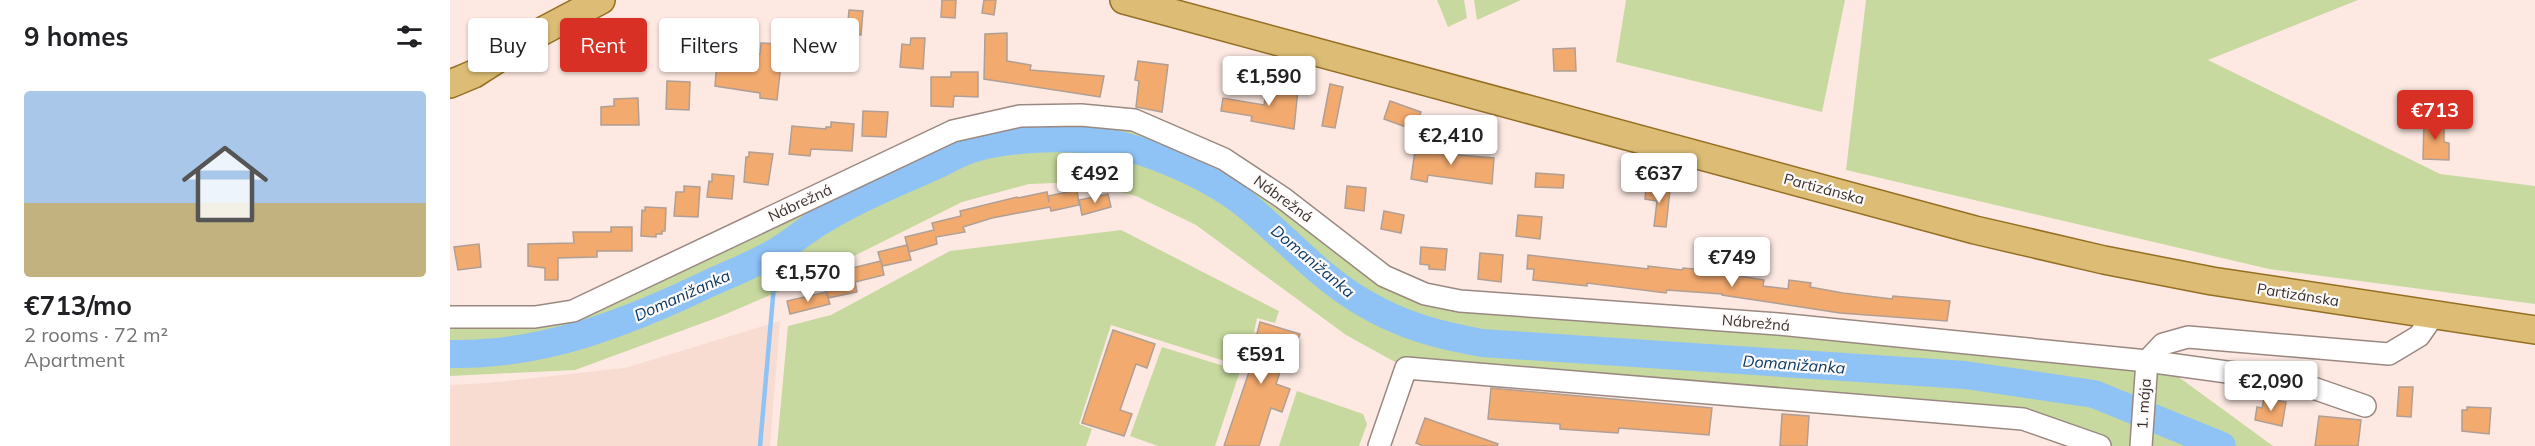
<!DOCTYPE html>
<html lang="en">
<head>
<meta charset="utf-8">
<style>
  body { margin:0; font-family:Mulish,sans-serif; background:#f2f2f2; color:#202124; height:100vh; display:flex; flex-direction:column; font-size:22px; white-space:nowrap }
  * { box-sizing:border-box; margin:0 }
  p { font-size:20px; color:#757577 }
  .icon { flex:none; width:33px; height:33px; fill:none; stroke:currentColor; stroke-width:2; stroke-linecap:round; stroke-linejoin:round }
  .map { position:relative; flex:1; overflow:hidden }
  .drawer { display:flex; flex-direction:column; background:#fff; width:450px }
  .drawer>* { flex:none }
  .banner { position:absolute; left:18px; top:18px; width:570px; height:54px; display:flex; gap:12px }
  .price { position:absolute; translate:-50% -51px; padding:0 14px; border-radius:6px; background:#fff; color:#222; font-size:20px; line-height:39px; filter:drop-shadow(0 2px 3px #0008) }
  .price::after { content:''; position:absolute; left:50%; top:36px; width:18px; height:14px; margin-left:-9px; background:inherit; clip-path:polygon(0 0,100% 0,50% 100%) }
  .price.on { background:#d93025; color:#fff }
  ul { padding:0; list-style:none }
  li { display:grid; align-content:center; gap:12px; height:318px; padding:0 24px }
  li+li { border-top:2px solid #e0e0e0 }
  li span { display:grid; place-items:center; height:186px; border-radius:6px; color:#555 }
  li>.icon { margin-inline-start:auto }
  span .icon { width:108px; height:108px; fill:#fffc; stroke-width:1 }
  li b { font-size:26px }
  h2 { display:flex; justify-content:space-between; align-items:center; height:72px; padding:0 24px; font-size:26px }
  .chip { padding:0 21px; border-radius:6px; background:#fff; box-shadow:0 2px 4px #0004; font-size:21px; line-height:54px }
  .chip.on { background:#d93025; color:#fff }
  main { display:flex; flex:1; min-height:0 }
  .map>svg:first-child { display:block }
  .built { fill:#f8dcd1 }
  .green { fill:#c7d99e }
  .lines { fill:none; stroke-linecap:round; stroke-linejoin:round }
  .stream { stroke:#8fc3f6; stroke-width:4.5 }
  .river { stroke:#8fc3f6; stroke-width:28 }
  .building { fill:#f3aa6f; stroke:#af9f94; stroke-width:1.5 }
  .minor-casing { stroke:#9a8881; stroke-width:24 }
  .major-casing { stroke:#956f22; stroke-width:30 }
  .minor { stroke:#fff; stroke-width:21 }
  .major { stroke:#ddbd76; stroke-width:27 }
  .labels { text-anchor:middle; stroke-width:4.5; stroke-linejoin:round; paint-order:stroke }
  .street-label { font-size:15px; fill:#39312e; stroke:#fefaf9 }
  .water-label { font-size:16px; font-style:italic; fill:#093a63; stroke:#fefaf9 }
</style>
</head>
<body>
<main>
<section class="drawer">
<h2>9 homes<svg class="icon" aria-label="filters" viewBox="0 0 24 24"><path d="M4 7h16M4 17h16"/><circle cx="9" cy="7" r="2"/><circle cx="15" cy="17" r="2"/></svg></h2>
<ul>
<li><span style="background:linear-gradient(#a9c7e8 60%,#c2b280 0)"><svg class="icon" aria-label="home" viewBox="0 0 24 24"><path d="M3 11l9-7 9 7M6 9v11h12V9"/></svg></span><div><b>€713/mo</b><p>2 rooms · 72 m²</p><p>Apartment</p></div></li>
</ul>
</section>
<div class="map">
<svg width="2085" height="446" viewBox="0 0 2085 446">
  <rect width="100%" height="100%" fill="#fde9e2"/>
  <polygon class="built" points="330,321 320,446 0,446 0,385 37,383 175,368"/>
  <g class="green">
    <polygon points="987,0 1014,0 1017,18 998,27"/>
    <polygon points="1024,0 1071,0 1027,20"/>
    <polygon points="1176,0 1395,0 1372,112 1166,62"/>
    <polygon points="1416,0 1908,0 1758,60 1990,174 2085,186 2085,304 1819,269 1396,170"/>
    <polygon points="570,116 684,120 774,159 975,294 1686,360 1681,446 1650,446 1573,419 956,368 896,335 746,225 686,196 632,182 579,184 512,202 360,278 269,317 125,370 0,376 0,317 85,317 503,131"/>
    <polygon points="671,230 829,311 825,323 807,318 804,332 810,335 806,349 790,345 784,364 661,325 629,424 642,429 636,446 327,446 338,326 381,315 500,251"/>
    <polygon points="712,347 790,371 765,446 708,446 680,436"/>
    <polygon points="1708,362 1823,446 1701,446"/>
    <polygon points="847,391 913,414 917,424 909,446 829,446"/>
  </g>
  <g class="lines">
    <polyline class="stream" points="310,446 327,251"/>
    <path class="river" d="M0,354C93,356 179,322 262,282C284,272 308,263 329,250C343,241 356,230 371,221C409,198 449,182 489,164C501,158 513,151 525,148C555,139 602,137 633,139C684,143 756,173 796,205C835,237 870,278 914,303C953,326 988,335 1032,343L1515,375L1644,394L1772,446"/>
  </g>
  <g class="building">
    <polygon points="492,0 506,0 505,18 491,17"/>
    <polygon points="534,0 546,0 544,15 532,13"/>
    <polygon points="399,10 413,11 411,35 397,33"/>
    <polygon points="557,33 557,61 581,65 580,70 654,76 650,97 534,79 535,34"/>
    <polygon points="461,38 475,38 473,69 450,67 452,44 460,45"/>
    <polygon points="355,39 373,40 370,68 331,64 327,100 310,98 310,93 265,86 267,61 304,64 305,54 310,54 311,43 355,46"/>
    <polygon points="1125,48 1126,71 1104,71 1103,49"/>
    <polygon points="688,61 718,65 712,112 686,107 689,81 685,80"/>
    <polygon points="501,72 528,72 528,97 504,96 503,107 481,106 481,77 501,77"/>
    <polygon points="217,81 240,82 239,110 216,109"/>
    <polygon points="818,83 848,89 844,129 801,121 802,116 771,111 773,98 814,105"/>
    <polygon points="880,84 893,87 885,128 872,126"/>
    <polygon points="188,98 189,125 151,125 151,107 164,106 164,99"/>
    <polygon points="940,101 971,112 964,130 934,119"/>
    <polygon points="413,111 438,112 436,137 412,136"/>
    <polygon points="1974,121 1994,121 1994,142 1999,143 1999,160 1973,159"/>
    <polygon points="381,122 404,124 402,151 361,149 360,156 339,154 342,126 376,129 376,127 381,127"/>
    <polygon points="966,144 983,147 982,149 1009,152 1009,155 1044,158 1042,184 978,175 977,182 961,179"/>
    <polygon points="299,152 323,154 318,185 294,182 296,157 299,157"/>
    <polygon points="1086,173 1114,175 1113,188 1085,187"/>
    <polygon points="262,174 284,176 282,199 257,197 259,181 262,182"/>
    <polygon points="234,186 250,187 248,217 224,216 226,192 234,192"/>
    <polygon points="897,186 916,188 914,211 895,208"/>
    <polygon points="1196,187 1220,190 1216,227 1204,226 1207,201 1195,199"/>
    <polygon points="627,190 629,205 601,211 600,207 542,218 513,227 515,232 486,237 487,244 459,252 455,237 484,230 482,223 511,216 510,211 567,197 568,198 597,192 599,202 598,196"/>
    <polygon points="658,194 661,207 632,215 629,200"/>
    <polygon points="195,207 216,208 215,231 212,231 212,234 206,234 206,237 191,236 192,210 195,211"/>
    <polygon points="934,211 954,215 951,233 931,229"/>
    <polygon points="1068,215 1092,217 1090,239 1066,236"/>
    <polygon points="161,227 182,227 182,251 147,251 147,257 108,258 108,280 95,280 95,268 78,266 78,244 124,243 123,232 161,232"/>
    <polygon points="29,244 31,267 8,270 4,247"/>
    <polygon points="457,245 461,260 432,266 428,252"/>
    <polygon points="971,247 997,249 995,270 979,269 979,265 970,264"/>
    <polygon points="1030,253 1053,255 1051,282 1028,279"/>
    <polygon points="1078,255 1198,269 1198,266 1232,270 1233,268 1255,270 1314,280 1313,286 1338,289 1339,280 1361,283 1360,287 1393,293 1442,299 1443,296 1500,301 1497,321 1390,313 1272,295 1272,294 1217,290 1216,293 1137,283 1137,286 1083,280 1084,269 1077,269"/>
    <polygon points="431,261 434,275 405,282 407,292 378,298 375,283 404,277 402,268"/>
    <polygon points="376,292 380,304 340,314 337,301"/>
    <polygon points="810,322 850,334 843,354 837,351 826,384 840,389 832,412 821,408 809,446 774,446 800,369 788,365 794,349 802,353"/>
    <polygon points="663,330 705,344 697,368 686,364 670,410 682,414 674,436 632,423"/>
    <polygon points="1949,387 1963,387 1961,417 1947,416"/>
    <polygon points="1041,388 1262,408 1259,435 1169,428 1168,433 1110,429 1110,424 1038,419"/>
    <polygon points="1814,398 1836,402 1832,426 1805,420 1807,407 1812,408"/>
    <polygon points="2017,407 2041,408 2039,434 2012,431 2012,410 2017,410"/>
    <polygon points="1332,414 1359,416 1357,446 1330,446"/>
    <polygon points="1869,416 1911,420 1908,446 1865,446"/>
    <polygon points="975,418 1048,444 1047,446 973,446 966,443"/>
  </g>
  <g class="lines">
    <g class="minor-casing">
      <g id="minor">
        <polyline points="0,317 85,317 123,311 503,131 570,116 631,115 684,120 774,159 833,198 934,276 975,294 1010,301 1328,324 1697,361 1843,381 1915,406"/>
        <polyline points="1697,361 1713,344 1738,337 1939,354 1969,336 1983,316"/>
        <polyline points="929,446 956,368 1573,419 1650,446"/>
        <polyline points="1691,446 1697,361"/>
      </g>
    </g>
    <g class="major-casing">
      <g id="major">
        <polyline points="674,0 1525,230 1654,260 1762,281 2085,330"/>
        <polyline points="0,84 24,74 85,35 151,0"/>
      </g>
    </g>
    <use href="#minor" class="minor"/>
    <use href="#major" class="major"/>
  </g>
  <g class="labels">
    <g class="street-label">
      <text transform="translate(1374 189) rotate(15)" y="5">Partizánska</text>
      <text transform="translate(833 199) rotate(36)" y="5">Nábrežná</text>
      <text transform="translate(350 203) rotate(-25)" y="5">Nábrežná</text>
      <text transform="translate(1848 295) rotate(9)" y="5">Partizánska</text>
      <text transform="translate(1306 323) rotate(5)" y="5">Nábrežná</text>
      <text transform="translate(1694 404) rotate(-86)" y="5">1. mája</text>
    </g>
    <g class="water-label">
      <text transform="translate(863 261) rotate(40)" y="6">Domanižanka</text>
      <text transform="translate(232 295) rotate(-24)" y="6">Domanižanka</text>
      <text transform="translate(1344 364) rotate(4)" y="6">Domanižanka</text>
    </g>
  </g>
</svg>
<b class="price" style="left:819px;top:107px">€1,590</b>
<b class="price on" style="left:1985px;top:141px">€713</b>
<b class="price" style="left:1001px;top:166px">€2,410</b>
<b class="price" style="left:645px;top:204px">€492</b>
<b class="price" style="left:1209px;top:204px">€637</b>
<b class="price" style="left:1282px;top:288px">€749</b>
<b class="price" style="left:358px;top:303px">€1,570</b>
<b class="price" style="left:811px;top:385px">€591</b>
<b class="price" style="left:1821px;top:412px">€2,090</b>
<div class="banner">
<a class="chip">Buy</a>
<a class="chip on">Rent</a>
<a class="chip">Filters</a>
<a class="chip">New</a>
</div>
</div>
</main>
</body>
</html>
